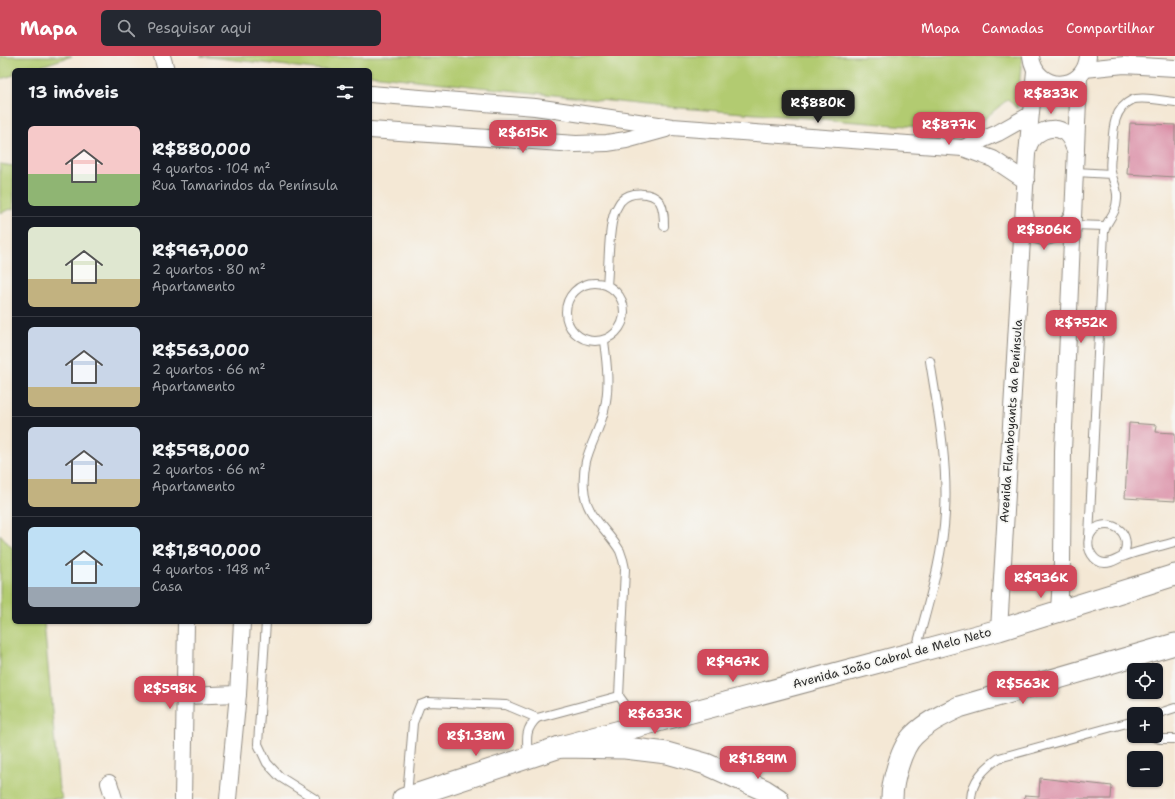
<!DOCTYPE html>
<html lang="pt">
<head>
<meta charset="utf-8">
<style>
  body { margin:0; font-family:"Shantell Sans",sans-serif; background:#242831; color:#f1f3f6; height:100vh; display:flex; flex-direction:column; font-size:15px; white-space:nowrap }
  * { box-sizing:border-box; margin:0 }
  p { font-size:13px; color:#9ea1a6 }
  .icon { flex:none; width:22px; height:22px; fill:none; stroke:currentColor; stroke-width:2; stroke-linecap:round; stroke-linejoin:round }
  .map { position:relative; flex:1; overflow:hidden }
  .side { position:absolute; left:12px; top:12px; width:360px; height:556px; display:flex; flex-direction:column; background:#171b24; border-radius:6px; box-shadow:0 1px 3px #0004 }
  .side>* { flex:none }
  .buttons { position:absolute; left:1127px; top:607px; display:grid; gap:8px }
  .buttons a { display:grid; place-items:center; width:36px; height:36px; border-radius:6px; background:#171b24; box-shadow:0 1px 3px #0004; font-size:20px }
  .price { position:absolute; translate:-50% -34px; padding:0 9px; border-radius:8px; background:#d1495b; color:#fff; font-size:13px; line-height:26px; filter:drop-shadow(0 1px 2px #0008) }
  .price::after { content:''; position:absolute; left:50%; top:24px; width:12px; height:9px; margin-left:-6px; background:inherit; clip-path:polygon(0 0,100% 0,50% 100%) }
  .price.active { background:#222; color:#fff }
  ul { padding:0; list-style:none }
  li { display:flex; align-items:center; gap:12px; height:100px; padding:0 16px }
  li+li { border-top:1px solid #363941 }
  li span { display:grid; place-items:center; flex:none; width:112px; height:80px; border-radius:6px; color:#555 }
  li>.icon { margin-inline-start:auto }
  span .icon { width:48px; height:48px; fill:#fffc; stroke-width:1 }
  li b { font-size:17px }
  h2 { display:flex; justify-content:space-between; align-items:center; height:48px; padding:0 16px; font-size:17px }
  header { display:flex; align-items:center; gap:24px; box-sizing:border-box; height:56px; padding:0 20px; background:#d1495b; color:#fff }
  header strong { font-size:19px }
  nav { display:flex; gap:22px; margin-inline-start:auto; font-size:14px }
  .search { width:280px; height:36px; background:#242831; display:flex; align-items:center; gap:10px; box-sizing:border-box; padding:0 14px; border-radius:6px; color:#9ea1a6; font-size:15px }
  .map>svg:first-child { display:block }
  .green { fill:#b2cb71; stroke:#6e7b4e }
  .building { fill:#da8ca5 }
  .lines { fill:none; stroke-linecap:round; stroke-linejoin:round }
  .service-casing { stroke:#908a80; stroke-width:10 }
  .minor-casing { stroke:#908a80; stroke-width:18 }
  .tertiary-casing { stroke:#908a80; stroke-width:23 }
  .service { stroke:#fff; stroke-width:8 }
  .minor { stroke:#fff; stroke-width:16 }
  .tertiary { stroke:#fff; stroke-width:21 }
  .labels { text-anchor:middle; stroke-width:3.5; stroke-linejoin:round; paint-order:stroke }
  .street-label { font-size:12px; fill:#2b2b2b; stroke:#f6f6f2 }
</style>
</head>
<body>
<header>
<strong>Mapa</strong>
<div class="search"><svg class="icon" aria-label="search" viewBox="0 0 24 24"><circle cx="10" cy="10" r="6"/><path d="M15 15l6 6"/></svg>Pesquisar aqui</div>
<nav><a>Mapa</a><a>Camadas</a><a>Compartilhar</a></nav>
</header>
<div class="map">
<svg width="1175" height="743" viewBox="0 0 1175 743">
  <rect width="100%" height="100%" fill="#f6f6f2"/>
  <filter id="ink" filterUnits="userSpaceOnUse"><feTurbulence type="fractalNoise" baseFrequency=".025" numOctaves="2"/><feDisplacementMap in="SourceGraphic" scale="8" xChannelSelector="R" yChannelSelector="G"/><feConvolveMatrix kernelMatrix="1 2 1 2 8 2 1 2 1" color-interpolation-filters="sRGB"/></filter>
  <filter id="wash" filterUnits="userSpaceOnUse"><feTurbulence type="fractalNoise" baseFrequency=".012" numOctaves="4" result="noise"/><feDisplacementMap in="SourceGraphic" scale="16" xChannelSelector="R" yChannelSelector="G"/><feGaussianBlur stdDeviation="0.9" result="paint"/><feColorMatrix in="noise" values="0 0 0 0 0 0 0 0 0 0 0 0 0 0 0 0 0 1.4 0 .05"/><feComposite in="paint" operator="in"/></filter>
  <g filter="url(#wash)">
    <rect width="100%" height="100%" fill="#f4e8d5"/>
    <g class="green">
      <polygon points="0,0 72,0 29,14 14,14 14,19 0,23"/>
      <polygon points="200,0 1022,0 1017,53 1008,43 970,75 655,50 370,19 370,14 323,14"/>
      <polygon points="0,108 14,110 14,152 0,157"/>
      <polygon points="0,478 14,494 14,566 44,566 59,734 63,743 0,743"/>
    </g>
    <g id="blocks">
      <g class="building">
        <polygon points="1130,67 1175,69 1175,121 1127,118"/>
        <polygon points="1129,367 1157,369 1156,376 1175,377 1175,445 1125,442"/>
        <polygon points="1040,722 1112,730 1111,743 1024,743 1025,739 1039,740"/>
      </g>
    </g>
  </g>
  <g filter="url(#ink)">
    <use href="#blocks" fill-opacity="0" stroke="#908a80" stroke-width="1"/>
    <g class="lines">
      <g class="service-casing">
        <g id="service">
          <polyline points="1076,116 1111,118"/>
          <polyline points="1073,169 1105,170"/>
          <circle cx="595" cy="256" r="29"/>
          <path d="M607,229C609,210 608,172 615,155C617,152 619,147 621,145C630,135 652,135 660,146C664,153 664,162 664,170"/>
          <path d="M604,285C607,308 610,332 604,355C597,384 581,399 584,433C585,459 608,474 620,495C622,500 624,507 625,513L619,640L640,669"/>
          <path d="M1089,481L1104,176C1107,162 1116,160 1117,143C1118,132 1113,126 1111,116C1109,109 1111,100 1112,92C1113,74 1113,53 1132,44C1141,40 1165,45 1175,46"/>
          <path d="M1123,500C1137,469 1096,458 1089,482C1086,493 1094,507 1105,507C1114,507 1117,502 1125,500C1141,494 1158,491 1175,486"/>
          <polyline points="266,566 258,688 267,707 280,721 315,743"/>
          <path d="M916,594C927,551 943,502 945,457C948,406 938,355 930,305"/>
          <polyline points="1156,658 1175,652"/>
          <polyline points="1151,680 1160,683 1175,683"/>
          <path d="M528,701C527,684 524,674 537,662L619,640"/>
          <polyline points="407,740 413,667 420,649 428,646 506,649 537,662"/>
          <path d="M971,743C972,724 985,712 999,702L1134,665"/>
        </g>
      </g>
      <g class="minor-casing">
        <g id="minor">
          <polyline points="162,0 166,14"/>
          <path d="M1031,0C1035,37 1085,37 1088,0"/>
          <polyline points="1085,13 1124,9 1175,12"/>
          <polyline points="370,38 535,51 672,71 963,92"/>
          <polyline points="370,74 576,88 607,87 626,84 666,73"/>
          <path d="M1028,93C1031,78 1052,66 1065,77C1071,81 1073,90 1076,96"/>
          <polyline points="1026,125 993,103 963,92 998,77 1030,59"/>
          <path d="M1025,157C1030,193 1060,184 1073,158"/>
          <polyline points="1059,554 1062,506 1063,395 1079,21"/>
          <polyline points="999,574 1027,98 1035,15"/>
          <polyline points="185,640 238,638"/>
          <polyline points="109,727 114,743"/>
          <polyline points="183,743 186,566"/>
          <polyline points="228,743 238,638 242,566"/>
        </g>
      </g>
      <g class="tertiary-casing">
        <g id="tertiary">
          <polyline points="560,691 999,574 1175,519"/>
          <polyline points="403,743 560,691 625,692 667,697 706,708 764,734 778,743"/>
          <path d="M892,743C892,726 901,691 914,679C927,666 943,659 959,651L1175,588"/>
        </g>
      </g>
      <use href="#service" class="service"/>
      <use href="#minor" class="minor"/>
      <use href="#tertiary" class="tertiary"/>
    </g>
  </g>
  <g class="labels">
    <g class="street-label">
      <text transform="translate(1011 365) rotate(-86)" y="4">Avenida Flamboyants da Península</text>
      <text transform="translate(892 602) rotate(-15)" y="4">Avenida João Cabral de Melo Neto</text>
    </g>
  </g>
</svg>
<div class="buttons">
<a><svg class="icon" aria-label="locate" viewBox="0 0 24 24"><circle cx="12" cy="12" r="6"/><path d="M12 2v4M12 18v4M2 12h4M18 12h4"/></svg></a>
<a>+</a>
<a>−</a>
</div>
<b class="price" style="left:1051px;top:59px">R$833K</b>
<b class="price active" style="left:818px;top:68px">R$880K</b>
<b class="price" style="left:949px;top:90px">R$877K</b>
<b class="price" style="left:523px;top:98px">R$615K</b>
<b class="price" style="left:1044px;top:195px">R$806K</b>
<b class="price" style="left:1081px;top:288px">R$752K</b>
<b class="price" style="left:1041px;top:543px">R$936K</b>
<b class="price" style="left:733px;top:627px">R$967K</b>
<b class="price" style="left:1023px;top:649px">R$563K</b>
<b class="price" style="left:170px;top:654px">R$598K</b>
<b class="price" style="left:655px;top:679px">R$633K</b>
<b class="price" style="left:476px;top:701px">R$1.38M</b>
<b class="price" style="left:758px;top:724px">R$1.89M</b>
<section class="side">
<h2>13 imóveis<svg class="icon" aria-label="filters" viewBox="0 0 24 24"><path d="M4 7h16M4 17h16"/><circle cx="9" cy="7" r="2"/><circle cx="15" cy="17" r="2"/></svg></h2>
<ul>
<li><span style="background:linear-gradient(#f6c9c9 60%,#8fb573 0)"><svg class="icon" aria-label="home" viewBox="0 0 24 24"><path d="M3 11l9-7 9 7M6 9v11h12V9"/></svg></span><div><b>R$880,000</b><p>4 quartos · 104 m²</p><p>Rua Tamarindos da Península</p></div></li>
<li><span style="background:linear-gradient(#dfe7d0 65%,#c2b280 0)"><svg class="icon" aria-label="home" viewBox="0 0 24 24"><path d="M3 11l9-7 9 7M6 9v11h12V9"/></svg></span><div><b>R$967,000</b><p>2 quartos · 80 m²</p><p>Apartamento</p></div></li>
<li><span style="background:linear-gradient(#c9d6e8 75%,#c2b280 0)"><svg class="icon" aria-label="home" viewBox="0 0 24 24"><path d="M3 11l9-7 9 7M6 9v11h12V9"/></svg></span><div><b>R$563,000</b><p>2 quartos · 66 m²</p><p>Apartamento</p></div></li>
<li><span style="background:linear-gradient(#c9d6e8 65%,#c2b280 0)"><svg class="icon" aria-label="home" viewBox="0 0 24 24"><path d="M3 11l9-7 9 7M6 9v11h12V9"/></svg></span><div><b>R$598,000</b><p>2 quartos · 66 m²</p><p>Apartamento</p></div></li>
<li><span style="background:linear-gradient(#bfe0f5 75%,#9aa5b1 0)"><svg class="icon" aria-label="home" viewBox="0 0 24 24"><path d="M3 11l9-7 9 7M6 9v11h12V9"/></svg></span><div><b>R$1,890,000</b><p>4 quartos · 148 m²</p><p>Casa</p></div></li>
</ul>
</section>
</div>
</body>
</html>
